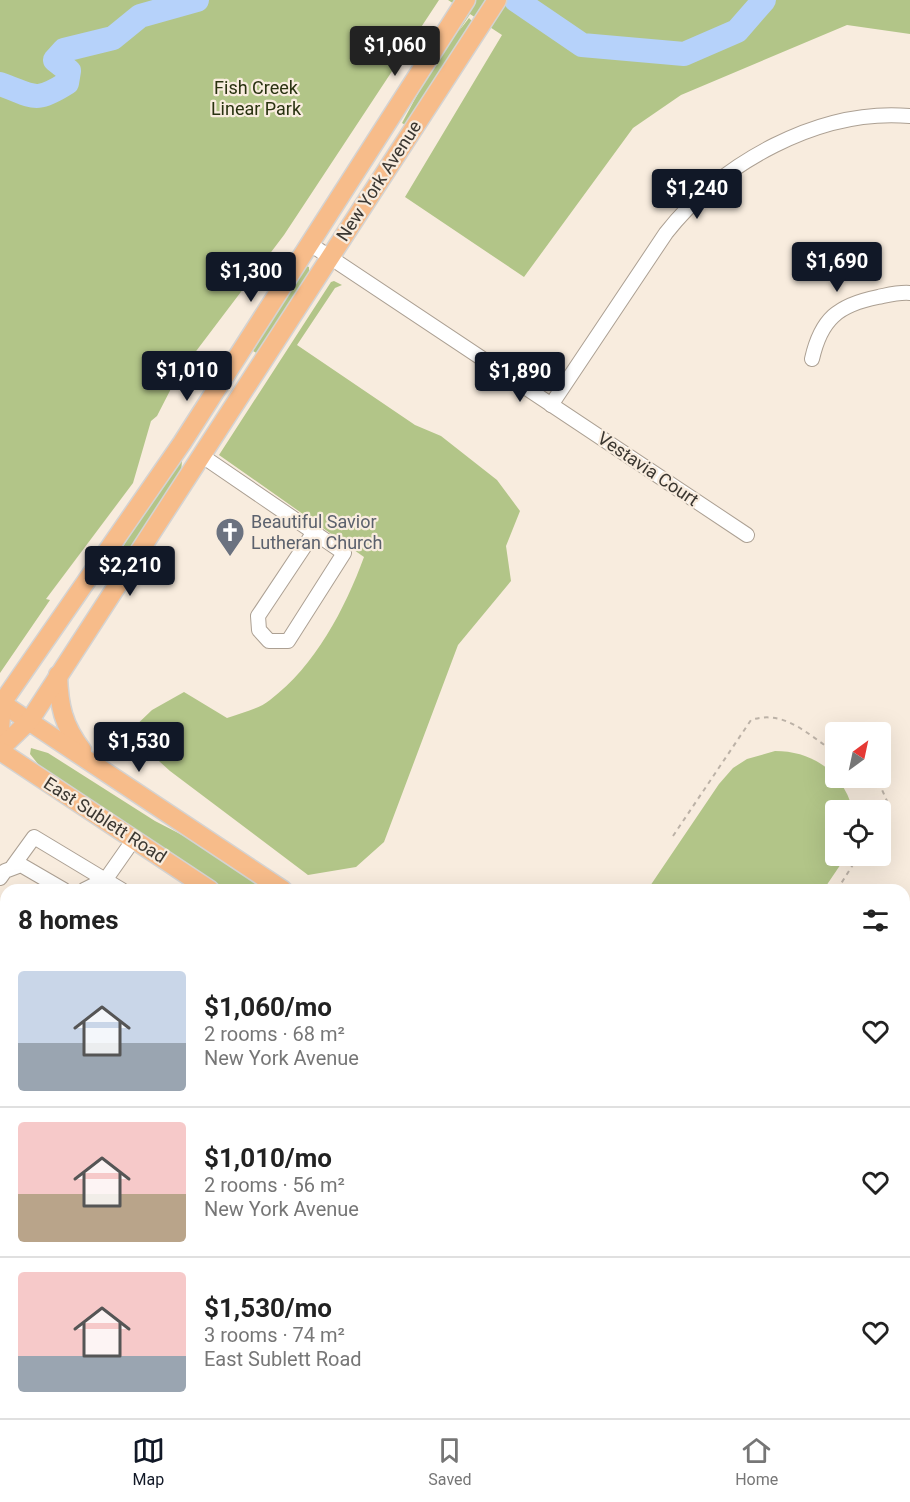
<!DOCTYPE html>
<html lang="en">
<head>
<meta charset="utf-8">
<style>
  body { margin:0; font-family:Roboto,sans-serif; background:#f6f6f6; color:#222; height:100vh; display:flex; flex-direction:column; font-size:22px; white-space:nowrap }
  * { box-sizing:border-box; margin:0 }
  p { font-size:20px; color:#767676 }
  .icon { flex:none; width:33px; height:33px; fill:none; stroke:currentColor; stroke-width:2; stroke-linecap:round; stroke-linejoin:round }
  .map { position:relative; flex:1; overflow:hidden }
  .panel { position:absolute; left:0px; top:884px; width:910px; height:536px; display:flex; flex-direction:column; background:#fff; border-radius:18px 18px 0 0; box-shadow:0 6px 24px #0002 }
  .panel>* { flex:none }
  .needle { width:39px; rotate:33deg }
  .controls { position:absolute; left:825px; top:722px; display:grid; gap:12px }
  .controls a { display:grid; place-items:center; width:66px; height:66px; border-radius:6px; background:#fff; box-shadow:0 6px 24px #0002; font-size:30px }
  .price { position:absolute; translate:-50% -51px; padding:0 14px; border-radius:6px; background:#111827; color:#fff; font-size:20px; line-height:39px; filter:drop-shadow(0 2px 3px #0008) }
  .price::after { content:''; position:absolute; left:50%; top:36px; width:18px; height:14px; margin-left:-9px; background:inherit; clip-path:polygon(0 0,100% 0,50% 100%) }
  .price.on { background:#222; color:#fff }
  ul { padding:0; list-style:none }
  li { display:flex; align-items:center; gap:18px; height:150px; padding:0 18px }
  li+li { border-top:2px solid #e0e0e0 }
  li span { display:grid; place-items:center; flex:none; width:168px; height:120px; border-radius:6px; color:#555 }
  li>.icon { margin-inline-start:auto }
  span .icon { width:72px; height:72px; fill:#fffc; stroke-width:1 }
  li b { font-size:26px }
  h2 { display:flex; justify-content:space-between; align-items:center; height:72px; padding:0 18px; font-size:26px }
  .dock { display:flex; justify-content:space-around; align-items:center; height:84px; border-top:2px solid #e0e0e0; background:#fff; font-size:16px; color:#767676 }
  .dock a { display:grid; justify-items:center; gap:3px }
  .dock .on { color:#111827 }
  .map>svg:first-child { display:block }
  .green { fill:#b2c588 }
  .lines { fill:none; stroke-linecap:round; stroke-linejoin:round }
  .river { stroke:#b6d2fa; stroke-width:24 }
  .minor-casing { stroke:#aca093; stroke-width:16 }
  .major-casing { stroke:#d4d3d2; stroke-width:21 }
  .path { stroke:#bcb2a7; stroke-width:2; stroke-dasharray:4.5 4.5; stroke-linecap:butt }
  .minor { stroke:#fff; stroke-width:14 }
  .major { stroke:#f7bc8a; stroke-width:18 }
  .labels { text-anchor:middle; stroke-width:4.5; stroke-linejoin:round; paint-order:stroke }
  .park-label { font-size:18px; fill:#293210; stroke:#f8ecde }
  .street-label { font-size:18px; fill:#3b3731; stroke:#f8ecde }
  .worship-label { font-size:18px; fill:#5b616d; stroke:#f8ecde; text-anchor:start }
</style>
</head>
<body>
<div class="map">
<svg width="910" height="1418" viewBox="0 0 910 1418">
  <rect width="100%" height="100%" fill="#f8ecde"/>
  <g class="green">
    <polygon points="0,0 439,0 284,235 178,375 157,416 151,421 133,483 46,599 50,600 0,673"/>
    <polygon points="448,0 910,0 910,34 847,25 681,95 633,128 524,277 405,197 502,35 470,14 459,31 469,18 472,21 407,126 402,123 429,73 468,13"/>
    <polygon points="306,266 309,267 309,273 258,354 253,351 259,340"/>
    <path d="M334,281L342,285L335,288L297,345L415,425L441,436L497,480L520,511L506,546L511,581L458,645L384,842L356,867L308,875L170,771L128,733L152,710L184,692L227,718C241,713 259,709 270,700C315,666 345,609 364,557L219,455L331,282Z"/>
    <polygon points="178,461 182,461 181,472 116,571 111,568 143,512"/>
    <polygon points="31,748 48,753 155,821 215,852 271,889 223,889 42,769 30,754"/>
    <path d="M775,751C814,751 843,773 853,810H836V855H847L824,889H648L719,784L733,768L747,759Z"/>
    <polygon points="904,1312 910,1315 910,1344 905,1341"/>
  </g>
  <g class="lines">
    <g class="river">
      <polyline points="516,0 582,45 684,54 737,31 764,0"/>
      <path d="M0,84C34,96 34,104 67,83L69,71L55,60L64,50L113,38L140,16L197,0"/>
    </g>
    <g class="minor-casing">
      <g id="minor">
        <polyline points="310,244 747,535"/>
        <path d="M812,359C821,319 838,305 878,297C888,295 899,292 910,293"/>
        <path d="M551,405L666,233C721,163 819,108 910,116"/>
        <polyline points="201,455 211,462 344,553 288,641 269,641 259,630 258,616 314,532"/>
        <polyline points="13,866 34,837 122,890"/>
        <polyline points="0,878 5,871 21,865 64,890"/>
        <polyline points="84,890 106,879 134,839"/>
        <polyline points="904,924 910,923"/>
        <polyline points="0,939 6,943"/>
        <polyline points="904,961 910,960"/>
        <polyline points="904,997 910,996"/>
        <polyline points="904,1231 910,1235"/>
        <polyline points="0,1365 6,1369"/>
        <polyline points="0,1402 6,1392"/>
        <polyline points="119,1418 122,1413"/>
        <polyline points="331,1418 334,1413"/>
        <polyline points="546,1418 549,1413"/>
        <polyline points="757,1418 760,1413"/>
      </g>
    </g>
    <g class="major-casing">
      <g id="major">
        <path d="M58,675C59,706 63,725 82,750"/>
        <polyline points="0,702 283,890"/>
        <polyline points="0,730 2,703 182,443 466,0"/>
        <polyline points="0,749 30,720 497,0"/>
        <polyline points="0,751 210,890"/>
        <polyline points="904,1303 910,1306"/>
        <polyline points="904,1349 910,1352"/>
      </g>
    </g>
    <g class="path">
      <polyline points="871,777 879,783 887,801 880,821"/>
      <path d="M673,836L751,720C785,709 808,735 836,753"/>
      <polyline points="837,890 859,855"/>
    </g>
    <use href="#minor" class="minor"/>
    <use href="#major" class="major"/>
  </g>
  <defs>
    <g id="church-pin" transform="scale(1.5)"><path d="M0 17L-7.5 6A9.5 9.5 0 1 1 7.5 6Z" fill="#6b7280" stroke="#f8ecde"/><path d="M-1.2-6h2.4v3.5h3.3v2.4h-3.3V6h-2.4V-.1h-3.3v-2.4h3.3Z" fill="#fff"/></g>
  </defs>
  <g fill-rule="evenodd">
    <use href="#church-pin" x="230" y="532"/>
  </g>
  <g class="labels">
    <g class="park-label">
      <text x="256" y="94">Fish Creek<tspan x="256" dy="21">Linear Park</tspan></text>
    </g>
    <g class="street-label">
      <text transform="translate(379 181) rotate(-57)" y="6">New York Avenue</text>
      <text transform="translate(648 469) rotate(34)" y="6">Vestavia Court</text>
      <text transform="translate(105 820) rotate(33)" y="6">East Sublett Road</text>
    </g>
    <g class="worship-label">
      <text x="251" y="528">Beautiful Savior<tspan x="251" dy="21">Lutheran Church</tspan></text>
    </g>
  </g>
</svg>
<div class="controls">
<a><svg class="needle" viewBox="-14 -14 28 28"><path d="M0-13l5 13h-10z" fill="#e53935"/><path d="M0 13l5-13h-10z" fill="#767676"/></svg></a>
<a><svg class="icon" aria-label="locate" viewBox="0 0 24 24"><circle cx="12" cy="12" r="6"/><path d="M12 2v4M12 18v4M2 12h4M18 12h4"/></svg></a>
</div>
<b class="price on" style="left:395px;top:77px">$1,060</b>
<b class="price" style="left:697px;top:220px">$1,240</b>
<b class="price" style="left:837px;top:293px">$1,690</b>
<b class="price" style="left:251px;top:303px">$1,300</b>
<b class="price" style="left:187px;top:402px">$1,010</b>
<b class="price" style="left:520px;top:403px">$1,890</b>
<b class="price" style="left:130px;top:597px">$2,210</b>
<b class="price" style="left:139px;top:773px">$1,530</b>
<section class="panel">
<h2>8 homes<svg class="icon" aria-label="filters" viewBox="0 0 24 24"><path d="M4 7h16M4 17h16"/><circle cx="9" cy="7" r="2"/><circle cx="15" cy="17" r="2"/></svg></h2>
<ul>
<li><span style="background:linear-gradient(#c9d6e8 60%,#9aa5b1 0)"><svg class="icon" aria-label="home" viewBox="0 0 24 24"><path d="M3 11l9-7 9 7M6 9v11h12V9"/></svg></span><div><b>$1,060/mo</b><p>2 rooms · 68 m²</p><p>New York Avenue</p></div><svg class="icon" aria-label="heart" viewBox="0 0 24 24"><path d="M12 20l-8-8c-3-5 5-10 8-4 3-6 11-1 8 4z"/></svg></li>
<li><span style="background:linear-gradient(#f6c9c9 60%,#b9a48a 0)"><svg class="icon" aria-label="home" viewBox="0 0 24 24"><path d="M3 11l9-7 9 7M6 9v11h12V9"/></svg></span><div><b>$1,010/mo</b><p>2 rooms · 56 m²</p><p>New York Avenue</p></div><svg class="icon" aria-label="heart" viewBox="0 0 24 24"><path d="M12 20l-8-8c-3-5 5-10 8-4 3-6 11-1 8 4z"/></svg></li>
<li><span style="background:linear-gradient(#f6c9c9 70%,#9aa5b1 0)"><svg class="icon" aria-label="home" viewBox="0 0 24 24"><path d="M3 11l9-7 9 7M6 9v11h12V9"/></svg></span><div><b>$1,530/mo</b><p>3 rooms · 74 m²</p><p>East Sublett Road</p></div><svg class="icon" aria-label="heart" viewBox="0 0 24 24"><path d="M12 20l-8-8c-3-5 5-10 8-4 3-6 11-1 8 4z"/></svg></li>
</ul>
</section>
</div>
<nav class="dock">
<a class="on"><svg class="icon" aria-label="map" viewBox="0 0 24 24"><path d="M3 6l6-2 6 2 6-2v14l-6 2-6-2-6 2zM9 4v14M15 6v14"/></svg>Map</a>
<a><svg class="icon" aria-label="saved" viewBox="0 0 24 24"><path d="M7 4h10v16l-5-4-5 4z"/></svg>Saved</a>
<a><svg class="icon" aria-label="home" viewBox="0 0 24 24"><path d="M3 11l9-7 9 7M6 9v11h12V9"/></svg>Home</a>
</nav>
</body>
</html>
